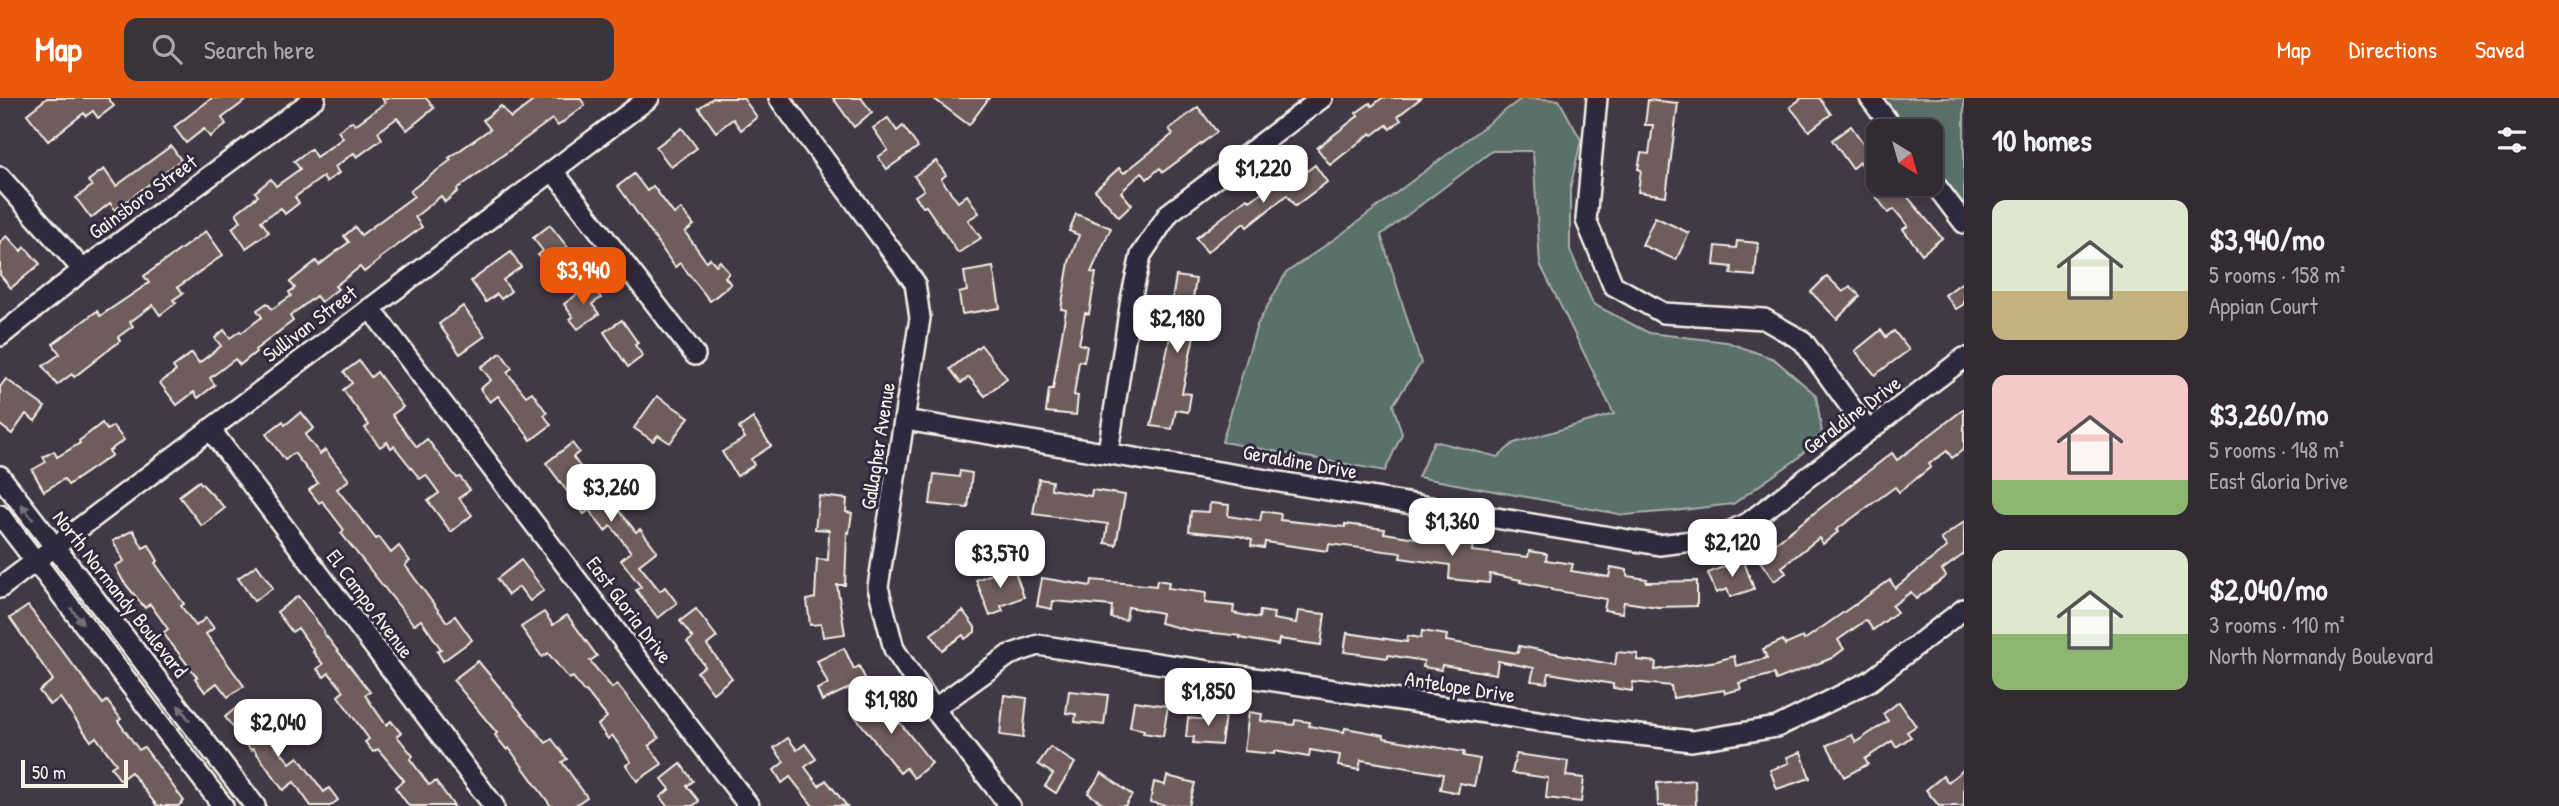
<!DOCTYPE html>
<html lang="en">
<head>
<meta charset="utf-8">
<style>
  body { margin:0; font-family:"Patrick Hand",sans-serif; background:#3a333c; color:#f1f3f6; height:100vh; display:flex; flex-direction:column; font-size:26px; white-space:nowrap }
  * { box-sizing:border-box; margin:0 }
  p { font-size:23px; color:#a8a7ac }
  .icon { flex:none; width:38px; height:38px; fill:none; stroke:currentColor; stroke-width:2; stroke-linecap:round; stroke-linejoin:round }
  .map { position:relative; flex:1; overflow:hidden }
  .sheet { display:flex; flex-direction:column; background:#322b34; width:595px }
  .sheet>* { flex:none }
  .needle { width:46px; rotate:143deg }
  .tools { position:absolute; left:1866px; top:21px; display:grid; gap:14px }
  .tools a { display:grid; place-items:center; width:77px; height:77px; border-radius:14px; background:#322b34; box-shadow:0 4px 10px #0003,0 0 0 2px #4d474f; font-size:35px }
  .scale { position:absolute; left:21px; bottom:18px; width:107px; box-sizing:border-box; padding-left:7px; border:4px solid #f4f1e8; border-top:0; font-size:19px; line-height:24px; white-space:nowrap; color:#f4f1e8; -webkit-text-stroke:5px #2f2a3d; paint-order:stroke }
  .price { position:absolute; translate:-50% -60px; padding:0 16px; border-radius:14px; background:#fff; color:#222; font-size:23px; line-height:46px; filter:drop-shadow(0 2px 4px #0008) }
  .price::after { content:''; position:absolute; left:50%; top:42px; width:21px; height:16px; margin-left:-10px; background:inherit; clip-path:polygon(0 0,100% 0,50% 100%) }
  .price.selected { background:#ea580c; color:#fff }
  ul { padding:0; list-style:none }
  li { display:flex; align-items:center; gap:21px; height:175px; padding:0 28px }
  li span { display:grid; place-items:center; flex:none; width:196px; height:140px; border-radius:14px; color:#555 }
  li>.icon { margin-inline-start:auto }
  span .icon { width:84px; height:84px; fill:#fffc; stroke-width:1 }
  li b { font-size:30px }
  h2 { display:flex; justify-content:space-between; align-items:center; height:84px; padding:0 28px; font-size:30px }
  header { display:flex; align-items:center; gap:42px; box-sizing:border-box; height:98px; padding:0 35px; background:#ea580c; color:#fff }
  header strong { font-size:33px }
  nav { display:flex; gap:38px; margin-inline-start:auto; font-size:24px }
  .search { width:490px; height:63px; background:#3a333c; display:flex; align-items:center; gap:18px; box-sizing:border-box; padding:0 24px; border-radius:14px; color:#a8a7ac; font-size:26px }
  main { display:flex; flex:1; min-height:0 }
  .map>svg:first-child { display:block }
  .green { fill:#5a706a; stroke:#a7b0a9; stroke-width:2 }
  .building { fill:#6e5d5b; stroke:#f4f1e8; stroke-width:2 }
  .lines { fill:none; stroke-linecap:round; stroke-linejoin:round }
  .minor-casing { stroke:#f4f1e8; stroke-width:24 }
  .minor { stroke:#2f2a3d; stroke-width:19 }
  .oneway { fill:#747079 }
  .labels { text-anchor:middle; stroke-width:6; stroke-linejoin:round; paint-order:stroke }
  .street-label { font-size:21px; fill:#f4f1e8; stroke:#2f2a3d }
</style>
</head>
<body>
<header>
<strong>Map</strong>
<div class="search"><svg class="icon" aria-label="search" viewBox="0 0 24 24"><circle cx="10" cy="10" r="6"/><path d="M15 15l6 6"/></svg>Search here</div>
<nav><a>Map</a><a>Directions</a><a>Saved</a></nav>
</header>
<main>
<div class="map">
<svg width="1964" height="708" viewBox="0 0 1964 708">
  <rect width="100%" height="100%" fill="#423946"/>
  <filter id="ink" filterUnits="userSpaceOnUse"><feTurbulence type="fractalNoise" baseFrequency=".0143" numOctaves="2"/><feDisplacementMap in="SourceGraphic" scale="14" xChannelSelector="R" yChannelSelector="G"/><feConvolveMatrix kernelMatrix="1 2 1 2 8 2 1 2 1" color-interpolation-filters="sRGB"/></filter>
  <g filter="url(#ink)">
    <g class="green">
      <polygon points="1522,0 1559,2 1581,42 1570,91 1570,152 1593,206 1649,235 1727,244 1774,261 1816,297 1822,335 1797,361 1733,406 1674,413 1624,417 1418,379 1434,343 1498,359 1514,345 1614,316 1540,166 1533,53 1492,53 1381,137 1421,265 1393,307 1402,336 1385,373 1222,344 1257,227 1286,175 1343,135"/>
      <polygon points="1882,0 1964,0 1964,106 1930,62 1930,33 1908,33"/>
    </g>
    <g class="building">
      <polygon points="47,0 108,0 114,8 98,20 93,13 86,18 84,15 48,43 27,16"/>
      <polygon points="212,0 249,0 222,20 226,26 210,39 204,31 186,45 174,29"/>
      <polygon points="382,0 426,0 434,10 407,32 397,20 378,34 382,41 357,59 354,55 335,69 339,75 326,84 323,79 295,99 299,105 285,116 281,110 261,123 269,134 246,150 232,130 241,123 236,115 258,98 255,94 271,81 276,88 300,71 294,63 311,51 316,59 343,40 338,33 352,23 355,27 385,5"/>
      <polygon points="537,0 580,0 585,7 558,28 552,21 457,91 458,93 445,104 441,98 415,119 422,129 379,161 380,162 364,174 360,169 335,188 338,191 321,204 316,198 290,218 293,223 255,252 256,254 240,267 235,261 210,280 215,287 198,300 194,294 177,307 160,285 176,273 173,269 192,255 199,265 221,248 215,240 224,232 230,240 240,233 241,235 262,219 257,212 267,205 272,211 291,198 289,194 295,190 290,184 316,163 319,167 349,144 344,138 355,129 361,137 414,98 410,93 451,62 449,60 490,31 483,22 501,8 511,20"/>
      <polygon points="713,0 743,0 757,19 741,32 733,21 716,34 699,10"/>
      <polygon points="833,0 861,0 872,14 854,29"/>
      <polygon points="933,0 989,0 969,27"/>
      <polygon points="1382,0 1421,0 1398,18 1401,22 1390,31 1387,27 1373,37 1371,35 1330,67 1317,50 1358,18 1356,15 1370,5 1372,8"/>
      <polygon points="1802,0 1819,0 1831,16 1809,33 1790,9"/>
      <polygon points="1648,2 1678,5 1666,98 1638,94 1641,72 1638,71 1641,55 1649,56 1653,27 1645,27"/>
      <polygon points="1198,9 1217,34 1163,74 1160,70 1147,81 1142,74 1121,94 1132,107 1119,119 1095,92 1119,70 1124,75 1173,36 1169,31"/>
      <polygon points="888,20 897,33 903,28 918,49 887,71 878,59 888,52 873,30"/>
      <polygon points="1851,28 1878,66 1878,86 1897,86 1942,140 1922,156 1903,131 1908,128 1894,111 1888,115 1867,86 1876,86 1860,64 1852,70 1832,42"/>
      <polygon points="682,30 697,50 671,69 656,49"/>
      <polygon points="171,48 181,62 115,112 110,105 91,120 76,100 92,88 88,83 104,71 116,88"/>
      <polygon points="936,63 946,77 941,81 958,104 967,97 979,115 968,122 981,140 958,155 926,108 923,109 915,98 924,92 914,78"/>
      <polygon points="1315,67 1327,84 1295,108 1287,97 1247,129 1244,125 1207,154 1196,140 1247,100 1250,103 1277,83 1274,80 1286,72 1294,83"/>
      <polygon points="634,76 647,93 653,88 674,116 681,111 694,127 685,134 706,163 710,160 716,167 720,163 729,175 725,179 731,186 710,203 680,165 675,169 618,88"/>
      <polygon points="1076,116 1111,130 1091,174 1096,175 1089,216 1085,215 1079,246 1087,248 1084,264 1079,263 1074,297 1078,298 1076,317 1046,314 1049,291 1053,291 1066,212 1061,211 1069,164 1079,137 1069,133"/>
      <polygon points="1655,119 1689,135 1676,162 1642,147"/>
      <polygon points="550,127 577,161 561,174 553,163 547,167 538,157 543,153 533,140"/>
      <polygon points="206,133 223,157 178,189 183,195 173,202 176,205 160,217 153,207 130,224 133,228 118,239 120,243 74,279 72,276 57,287 43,268 60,256 53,246 97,213 100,218 149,185 144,178"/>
      <polygon points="7,138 21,153 25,149 40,166 11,190 0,177 0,144"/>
      <polygon points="1737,143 1758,145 1755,178 1731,176 1732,169 1714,167 1716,148 1736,150"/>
      <polygon points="511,154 521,169 503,182 511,193 501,201 497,196 486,204 471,183"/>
      <polygon points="993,169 1000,210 962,216 959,195 967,193 964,174"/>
      <polygon points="1176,178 1196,181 1193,200 1199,200 1194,238 1182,295 1191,296 1188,314 1176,312 1172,331 1151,328 1175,216 1170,215"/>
      <polygon points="1827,178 1843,194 1850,188 1860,198 1837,221 1811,194"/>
      <polygon points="1964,183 1964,206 1956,211 1945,197"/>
      <polygon points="591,186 601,200 592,206 599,216 578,231 570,221 573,219 564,206"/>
      <polygon points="463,208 485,238 460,256 439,226"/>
      <polygon points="622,222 638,245 635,247 643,258 628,269 604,234"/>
      <polygon points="1881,232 1886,239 1894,233 1909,252 1875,277 1855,253"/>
      <polygon points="981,247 1007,280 985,298 969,279 961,285 950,271"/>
      <polygon points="501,255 512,270 507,274 526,298 532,294 547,315 544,317 551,327 531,342 498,298 490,304 480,291 491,282 481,269"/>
      <polygon points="359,263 371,279 377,274 403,309 392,317 417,349 427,341 457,380 460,379 470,392 459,400 472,417 451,434 428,403 439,395 426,377 420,381 394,348 391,350 387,344 380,349 365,330 369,327 343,292 352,285 344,274"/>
      <polygon points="6,281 45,309 35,323 26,316 12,336 0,327 0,289"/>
      <polygon points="657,298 689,319 670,345 658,337 653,343 634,330"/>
      <polygon points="1964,311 1964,351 1952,360 1947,353 1929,366 1931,369 1899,394 1895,389 1836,432 1838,434 1823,446 1819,440 1782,469 1786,475 1774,483 1757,459 1892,355 1897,362"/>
      <polygon points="301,314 314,330 305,337 320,356 325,352 349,382 337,391 376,441 379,439 391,455 399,448 410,463 405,467 447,524 455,518 472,542 443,563 437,553 441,551 421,522 414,527 341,435 344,432 322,403 319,405 309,392 318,385 294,355 285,362 266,336 283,323 285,327"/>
      <polygon points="753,320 771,348 751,361 754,367 737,378 722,354 745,340 739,330"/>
      <polygon points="102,325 107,332 113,328 124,342 109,353 112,357 68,387 64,381 44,393 32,372 46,364 43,359 54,353 57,359 80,345 79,343"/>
      <polygon points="572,345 579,354 573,359 595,389 607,379 619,396 611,402 636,434 640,431 657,453 639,467 660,493 665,489 677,505 658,520 636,492 641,489 621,462 631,454 611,428 605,433 589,412 584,416 546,365"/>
      <polygon points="960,373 972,375 968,410 930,406 934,376 959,379"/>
      <polygon points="1039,381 1052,383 1051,391 1091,398 1092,392 1125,397 1116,447 1105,445 1108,426 1033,416"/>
      <polygon points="199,383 225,410 202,428 179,398"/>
      <polygon points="819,398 847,401 846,414 852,415 849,435 847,434 845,487 837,487 845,536 823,539 821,526 810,527 807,502 815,500 817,461 828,462 829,432 815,431"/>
      <polygon points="1210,405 1229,407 1228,418 1260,423 1262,413 1281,416 1280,422 1345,429 1345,426 1385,431 1384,435 1453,446 1453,442 1473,445 1472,453 1528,459 1529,453 1547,456 1546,462 1573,466 1571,473 1609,479 1611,469 1627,472 1627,478 1647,481 1646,484 1697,483 1697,508 1658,509 1624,504 1622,515 1604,512 1606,501 1551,492 1551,490 1520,484 1521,482 1490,476 1489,485 1449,481 1450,467 1400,460 1401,455 1329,446 1328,453 1265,444 1264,450 1251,448 1252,442 1239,438 1189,433 1191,413 1209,414"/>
      <polygon points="1964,424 1964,456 1942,472 1946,478 1916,501 1911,494 1892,508 1897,514 1873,532 1866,522 1838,542 1844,551 1832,560 1776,582 1774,576 1739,585 1741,591 1725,595 1724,592 1673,600 1671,588 1633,584 1632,593 1613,590 1613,586 1549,575 1547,585 1531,583 1534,570 1498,563 1496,576 1442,567 1441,572 1423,569 1424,563 1388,557 1388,560 1344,554 1347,535 1407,544 1408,538 1421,540 1422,533 1447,537 1446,543 1518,555 1519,548 1615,567 1617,554 1638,556 1637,562 1656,564 1655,572 1717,563 1734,558 1736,568 1767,560 1763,551 1783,542 1785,547 1803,539 1804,542 1890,482 1895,490 1947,449 1941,441"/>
      <polygon points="133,432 143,450 149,447 158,463 155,465 184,506 181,508 196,528 206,520 214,530 206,536 244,588 228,599 217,585 205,594 195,580 197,579 163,535 168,531 150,506 145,510 123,483 115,468 124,463 113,443"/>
      <polygon points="1743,461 1754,491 1730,499 1727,491 1716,495 1708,475"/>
      <polygon points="521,462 544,492 530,503 519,489 508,497 497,481"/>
      <polygon points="257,467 273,490 254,503 238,480"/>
      <polygon points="1013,468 1024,499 1001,508 1003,513 990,518 976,482"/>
      <polygon points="1042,480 1091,488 1092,482 1156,488 1157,482 1169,484 1168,490 1206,495 1205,505 1234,508 1233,515 1259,520 1260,513 1274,515 1273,521 1296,525 1298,513 1325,516 1321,547 1279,541 1278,547 1240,540 1241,538 1188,532 1160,525 1162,515 1128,509 1126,522 1111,520 1112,508 1053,503 1052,511 1037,508"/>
      <polygon points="298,498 324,533 323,534 370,594 365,597 386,627 391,623 401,635 397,638 413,658 410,661 429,687 436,683 454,708 409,708 395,689 404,682 378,651 373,654 365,644 369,641 338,598 344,593 329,575 324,579 317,571 323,566 313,554 314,553 298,530 292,534 277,514"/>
      <polygon points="28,508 103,606 107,603 121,621 118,623 139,652 144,649 184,703 178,708 157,708 131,674 120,682 111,669 116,666 96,639 91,643 60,600 50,607 39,593 53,582 10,520"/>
      <polygon points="696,511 717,539 707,547 732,580 713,595 697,574 705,568 687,544 693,540 680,523"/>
      <polygon points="963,513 975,529 975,534 965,541 963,537 942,552 931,536"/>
      <polygon points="544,514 553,527 567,517 597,558 590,563 612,590 617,586 659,640 649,648 662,666 637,683 626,667 631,664 612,637 608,641 598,627 607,619 586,593 584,594 573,579 569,581 548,555 542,559 521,529"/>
      <polygon points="844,550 854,571 859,568 866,582 822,603 817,591 828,586 817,563"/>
      <polygon points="478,563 546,645 552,641 567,661 562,664 587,699 574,708 551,708 509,650 507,652 495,637 497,635 453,582"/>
      <polygon points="1069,593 1108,597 1104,627 1075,624 1076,616 1066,615"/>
      <polygon points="872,595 876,595 932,665 914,680 906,670 900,675 850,612"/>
      <polygon points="1004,597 1027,600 1023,640 1000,637"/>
      <polygon points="1134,603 1168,608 1163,638 1143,635 1144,632 1130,629"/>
      <polygon points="1899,604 1916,628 1907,634 1911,639 1896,649 1892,643 1865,661 1868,666 1844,679 1827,647 1852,637 1856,644 1888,623 1883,616"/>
      <polygon points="241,606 250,617 254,614 261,623 257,626 290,665 298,659 324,694 329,690 338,702 330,708 311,708 294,684 283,692 253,650 251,652 225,619"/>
      <polygon points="1211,608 1226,610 1221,647 1193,645 1194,639 1186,639 1188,620 1209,622"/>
      <polygon points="1249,614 1262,616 1261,623 1294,627 1295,622 1310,624 1309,628 1344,634 1345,630 1384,637 1384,640 1464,654 1463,658 1480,661 1474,688 1460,685 1458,695 1440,691 1443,676 1361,662 1359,672 1338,668 1340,657 1310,652 1309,659 1274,653 1274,656 1244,653"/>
      <polygon points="788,640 797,652 805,646 816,661 805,669 819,688 826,682 847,708 813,708 790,679 782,685 774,672 784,664 774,650"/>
      <polygon points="1050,649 1075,665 1056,695 1045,688 1053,676 1038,666"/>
      <polygon points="1801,654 1810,680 1777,691 1770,672 1789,665 1787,659"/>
      <polygon points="1516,656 1568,663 1566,678 1584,680 1581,704 1546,700 1548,680 1512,675"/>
      <polygon points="681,666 693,683 687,688 699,703 693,708 667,708 660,699 670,691 662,681"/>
      <polygon points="1964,671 1964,708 1939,708 1926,692 1943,678 1948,684"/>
      <polygon points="1102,675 1132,697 1125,708 1106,708 1088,695"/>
      <polygon points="1167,678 1195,685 1189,708 1167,708 1150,704 1154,684 1165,687"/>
      <polygon points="1695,682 1696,708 1658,708 1657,685"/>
    </g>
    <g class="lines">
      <g class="minor-casing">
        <g id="minor">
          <polyline points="779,0 915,185 920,220 878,489 894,551 934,611 1010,708"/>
          <polyline points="1597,0 1586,122 1613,187 1663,215 1764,221 1803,243 1868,333"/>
          <polyline points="1870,0 1895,33"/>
          <polyline points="553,73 695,257"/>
          <polyline points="0,79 83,172"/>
          <polyline points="1930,80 1964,125"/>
          <polyline points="370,210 749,708"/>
          <polyline points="0,238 83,172 315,0"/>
          <polyline points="905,322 1659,447 1717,440 1749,424 1964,260"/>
          <polyline points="210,331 494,708"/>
          <polyline points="1108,354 1131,201 1141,157 1169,115 1322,0"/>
          <polyline points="0,378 255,708"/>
          <polyline points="0,417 223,708"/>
          <polyline points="0,490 649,0"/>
          <polyline points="934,611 1009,557 1038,547 1603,633 1692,643 1777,629 1870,583 1964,511"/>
        </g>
      </g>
      <use href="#minor" class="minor"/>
    </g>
    <defs><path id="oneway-solid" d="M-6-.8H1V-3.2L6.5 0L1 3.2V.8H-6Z" transform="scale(1.75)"/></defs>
    <g class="oneway">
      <use href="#oneway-solid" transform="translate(27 414) rotate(-127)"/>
      <use href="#oneway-solid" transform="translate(77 518) rotate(52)"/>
      <use href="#oneway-solid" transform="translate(184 615) rotate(-128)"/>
    </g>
  </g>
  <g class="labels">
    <g class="street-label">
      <text transform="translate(143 99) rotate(-36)" y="7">Gainsboro Street</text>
      <text transform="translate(310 226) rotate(-37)" y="7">Sullivan Street</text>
      <text transform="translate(1852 317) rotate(-37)" y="7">Geraldine Drive</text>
      <text transform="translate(878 348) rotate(-81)" y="7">Gallagher Avenue</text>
      <text transform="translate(1300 364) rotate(10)" y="7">Geraldine Drive</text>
      <text transform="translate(120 496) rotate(52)" y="7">North Normandy Boulevard</text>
      <text transform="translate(370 506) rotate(53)" y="7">El Campo Avenue</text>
      <text transform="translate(629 512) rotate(53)" y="7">East Gloria Drive</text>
      <text transform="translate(1460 589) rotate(9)" y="7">Antelope Drive</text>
    </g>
  </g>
</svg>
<div class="tools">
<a><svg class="needle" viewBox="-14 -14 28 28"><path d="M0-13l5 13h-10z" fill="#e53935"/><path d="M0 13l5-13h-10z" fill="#a8a7ac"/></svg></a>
</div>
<div class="scale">50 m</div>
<b class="price" style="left:1263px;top:107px">$1,220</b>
<b class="price selected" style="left:583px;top:209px">$3,940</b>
<b class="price" style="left:1177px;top:257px">$2,180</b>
<b class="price" style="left:611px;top:426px">$3,260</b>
<b class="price" style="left:1452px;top:460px">$1,360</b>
<b class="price" style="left:1732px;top:481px">$2,120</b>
<b class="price" style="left:1000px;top:492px">$3,570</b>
<b class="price" style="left:1208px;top:630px">$1,850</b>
<b class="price" style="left:891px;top:638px">$1,980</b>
<b class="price" style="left:278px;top:661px">$2,040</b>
</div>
<section class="sheet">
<h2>10 homes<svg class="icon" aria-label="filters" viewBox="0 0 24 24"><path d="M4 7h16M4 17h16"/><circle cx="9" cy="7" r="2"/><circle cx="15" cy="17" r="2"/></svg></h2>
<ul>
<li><span style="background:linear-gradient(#dfe7d0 65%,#c2b280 0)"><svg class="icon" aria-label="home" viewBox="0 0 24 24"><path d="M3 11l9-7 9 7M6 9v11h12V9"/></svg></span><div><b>$3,940/mo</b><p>5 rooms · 158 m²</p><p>Appian Court</p></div></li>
<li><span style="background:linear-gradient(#f6c9c9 75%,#8fb573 0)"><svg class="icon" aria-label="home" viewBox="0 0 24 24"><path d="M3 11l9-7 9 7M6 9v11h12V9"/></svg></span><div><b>$3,260/mo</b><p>5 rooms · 148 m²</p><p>East Gloria Drive</p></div></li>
<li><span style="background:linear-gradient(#dfe7d0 60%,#8fb573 0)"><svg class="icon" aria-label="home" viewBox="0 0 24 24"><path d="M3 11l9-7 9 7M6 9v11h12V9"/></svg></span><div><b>$2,040/mo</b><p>3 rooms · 110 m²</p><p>North Normandy Boulevard</p></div></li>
</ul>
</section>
</main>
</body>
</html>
